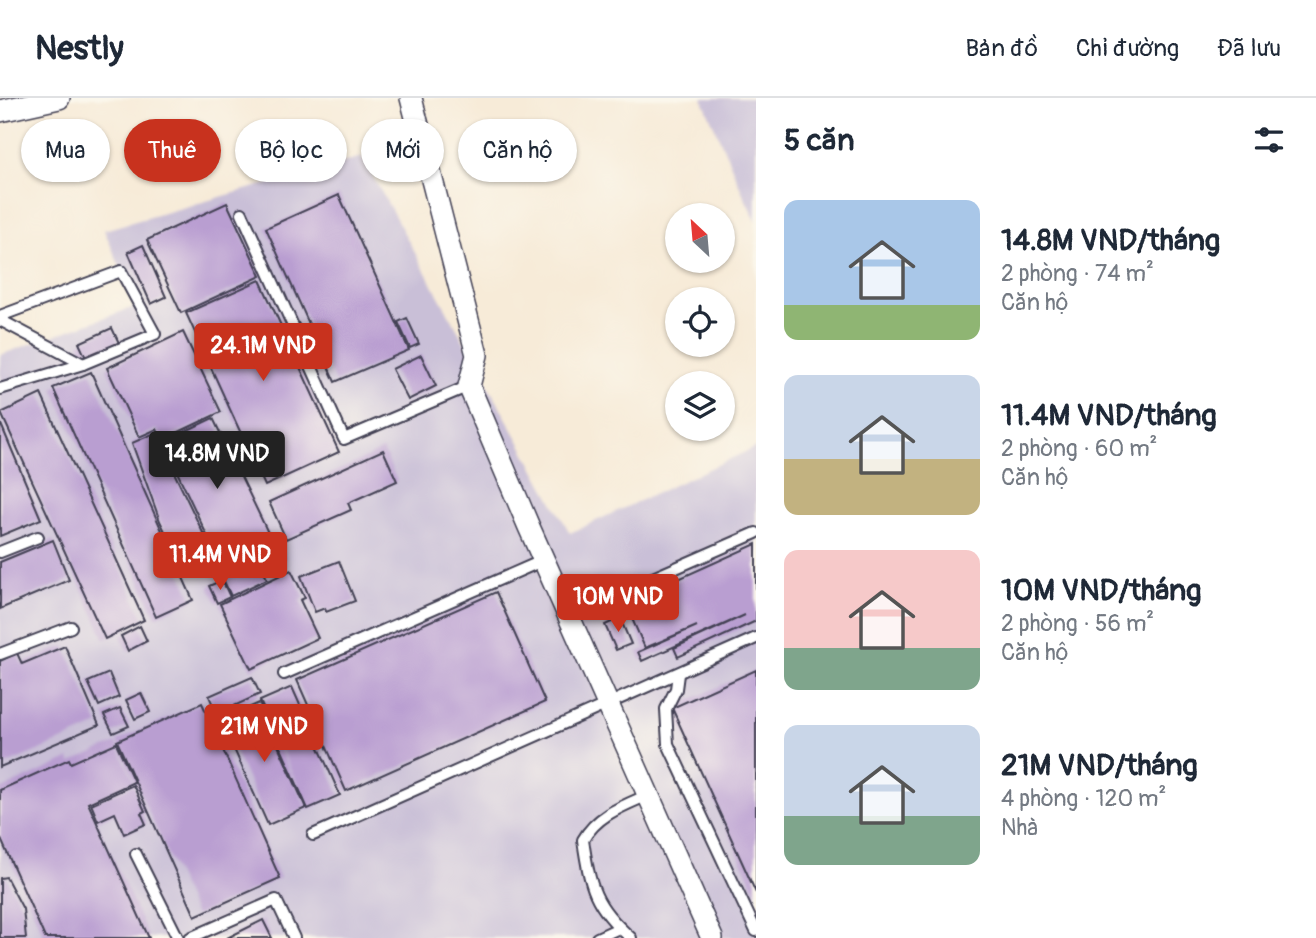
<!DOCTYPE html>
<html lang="vi">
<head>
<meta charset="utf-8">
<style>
  body { margin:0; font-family:Pangolin,sans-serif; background:#f6f6f7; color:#1f2937; height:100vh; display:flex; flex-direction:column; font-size:26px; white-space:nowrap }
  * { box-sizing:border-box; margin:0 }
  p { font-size:23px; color:#747a83 }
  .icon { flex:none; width:38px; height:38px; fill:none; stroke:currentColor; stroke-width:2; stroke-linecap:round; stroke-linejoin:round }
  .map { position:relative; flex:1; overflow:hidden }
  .side { display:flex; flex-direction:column; background:#fff; width:560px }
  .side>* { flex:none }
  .banner { position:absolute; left:21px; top:21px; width:630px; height:63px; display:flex; gap:14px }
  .needle { width:46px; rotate:334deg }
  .fabs { position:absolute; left:665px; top:105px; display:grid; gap:14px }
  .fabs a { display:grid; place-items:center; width:70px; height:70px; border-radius:50%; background:#fff; box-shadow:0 2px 5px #0004; font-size:35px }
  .price { position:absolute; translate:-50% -60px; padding:0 16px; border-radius:7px; background:#c8321e; color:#fff; font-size:23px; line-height:46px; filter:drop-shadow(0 2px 4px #0008) }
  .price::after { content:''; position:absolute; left:50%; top:42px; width:21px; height:16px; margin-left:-10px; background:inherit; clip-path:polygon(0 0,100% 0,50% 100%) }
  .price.active { background:#222; color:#fff }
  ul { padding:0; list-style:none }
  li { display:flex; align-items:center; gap:21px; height:175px; padding:0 28px }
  li span { display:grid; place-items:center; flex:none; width:196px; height:140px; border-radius:14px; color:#555 }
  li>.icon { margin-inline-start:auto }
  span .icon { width:84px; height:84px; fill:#fffc; stroke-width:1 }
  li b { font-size:30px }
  h2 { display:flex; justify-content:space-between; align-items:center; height:84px; padding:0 28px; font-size:30px }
  .chip { padding:0 24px; border-radius:32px; background:#fff; box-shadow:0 2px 5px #0004; font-size:24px; line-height:63px }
  .chip.active { background:#c8321e; color:#fff }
  header { display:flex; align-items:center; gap:42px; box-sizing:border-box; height:98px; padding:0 35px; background:#fff; border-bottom:2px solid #e0e1e3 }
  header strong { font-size:33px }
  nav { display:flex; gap:38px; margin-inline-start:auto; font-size:24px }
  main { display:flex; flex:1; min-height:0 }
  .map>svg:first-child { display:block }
  .industrial { fill:#c9bfd7 }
  .building { fill:#b99ed1 }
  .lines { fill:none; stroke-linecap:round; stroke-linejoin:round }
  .lane-casing { stroke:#424053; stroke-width:14 }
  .street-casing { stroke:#424053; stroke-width:24 }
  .lane { stroke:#fff; stroke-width:10 }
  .street { stroke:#fff; stroke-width:21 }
</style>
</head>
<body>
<header>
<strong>Nestly</strong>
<nav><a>Bản đồ</a><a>Chỉ đường</a><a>Đã lưu</a></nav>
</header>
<main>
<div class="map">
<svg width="756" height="840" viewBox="0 0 756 840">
  <rect width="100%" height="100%" fill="#fbf7ec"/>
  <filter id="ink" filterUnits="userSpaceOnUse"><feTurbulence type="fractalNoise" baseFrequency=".0143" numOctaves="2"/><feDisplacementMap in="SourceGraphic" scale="14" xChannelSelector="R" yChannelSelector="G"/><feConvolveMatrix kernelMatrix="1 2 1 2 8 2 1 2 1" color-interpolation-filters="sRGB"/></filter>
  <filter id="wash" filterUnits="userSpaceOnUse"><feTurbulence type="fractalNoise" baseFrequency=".00686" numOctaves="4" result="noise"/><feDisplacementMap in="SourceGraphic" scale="28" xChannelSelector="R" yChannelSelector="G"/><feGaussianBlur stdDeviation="1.57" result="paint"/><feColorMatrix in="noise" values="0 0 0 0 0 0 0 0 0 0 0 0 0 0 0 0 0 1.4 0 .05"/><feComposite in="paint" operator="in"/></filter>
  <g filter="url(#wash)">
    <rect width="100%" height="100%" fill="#f7ebd8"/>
    <g class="industrial">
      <polygon points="702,0 756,0 756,123 745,100"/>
      <polygon points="362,59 570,435 756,349 756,840 0,840 0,257 137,208 104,132"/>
    </g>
    <g id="blocks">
      <g class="building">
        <polygon points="339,97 409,252 335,284 266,130"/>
        <polygon points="227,105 261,178 181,215 147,142"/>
        <polygon points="143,147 166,199 151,206 128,154"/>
        <polygon points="260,182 339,354 265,388 186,215"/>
        <polygon points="407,220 419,246 410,250 398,224"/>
        <polygon points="112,230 119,245 86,260 79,245"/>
        <polygon points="183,234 221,314 162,342 157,331 139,339 107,270"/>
        <polygon points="421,257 436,288 408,302 392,271"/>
        <polygon points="91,274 193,502 156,519 53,290"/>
        <polygon points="41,296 144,522 105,541 1,315"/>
        <polygon points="213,320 271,441 220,465 163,344"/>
        <polygon points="0,324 41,421 0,438"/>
        <polygon points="155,335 217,464 200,472 189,449 176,456 160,423 132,345"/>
        <polygon points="383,352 397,383 348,405 351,412 286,441 269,404"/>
        <polygon points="277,440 286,460 270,468 265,458 254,463 249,453"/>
        <polygon points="53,442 69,482 0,511 0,464"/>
        <polygon points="756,446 756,523 678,559 674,550 745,517 642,563 638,554 697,528 645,550 625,505"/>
        <polygon points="259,462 267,481 231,498 222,479"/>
        <polygon points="339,463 355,503 326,514 325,510 315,514 301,478"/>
        <polygon points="291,472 305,500 300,502 318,540 251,571 220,506"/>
        <polygon points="222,482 230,499 217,505 209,488"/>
        <polygon points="496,494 545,604 346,693 297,582"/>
        <polygon points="620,520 631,546 616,552 605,527"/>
        <polygon points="140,528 147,543 128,553 121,538"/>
        <polygon points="65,548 99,627 0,669 0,563 17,555 22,566"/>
        <polygon points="756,572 756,795 672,610"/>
        <polygon points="109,575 119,599 99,608 88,584"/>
        <polygon points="252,579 260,596 217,616 209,598"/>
        <polygon points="292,589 340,697 308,711 260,603"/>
        <polygon points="141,595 150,614 135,621 126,602"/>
        <polygon points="202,605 280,780 195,818 117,643"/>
        <polygon points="259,605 306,710 268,727 221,622"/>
        <polygon points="120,610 129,628 113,635 104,617"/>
        <polygon points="116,645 134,684 88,705 149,840 45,840 0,739 0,692 69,661 71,665"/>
        <polygon points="133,687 145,713 141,715 146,726 124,736 115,715 98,723 91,706"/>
        <polygon points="6,779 23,811 26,840 0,840 0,780"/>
        <polygon points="263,822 272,840 227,840"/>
      </g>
    </g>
  </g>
  <g filter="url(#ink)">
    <use href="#blocks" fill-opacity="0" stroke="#424053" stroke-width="2"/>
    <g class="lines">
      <g class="lane-casing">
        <g id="lane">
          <polyline points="242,115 344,341 469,288"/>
          <polyline points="0,218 121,173 155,236 83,266"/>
          <polyline points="0,222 83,266 0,291"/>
          <polyline points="0,454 38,439"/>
          <polyline points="568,517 756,435"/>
          <polyline points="0,556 71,529"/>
          <polyline points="284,576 544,462"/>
          <polyline points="678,576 676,591 666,611 668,646 756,833"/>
          <polyline points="313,737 756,540"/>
          <polyline points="136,756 178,840"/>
          <polyline points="190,840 276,802 294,840"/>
          <polyline points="597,840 619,830"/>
          <path d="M631,840C594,808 590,789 583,742C597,717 623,708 648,697"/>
        </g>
      </g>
      <g class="street-casing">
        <g id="street">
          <polyline points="411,0 477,257 469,288 529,429 712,840"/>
          <polyline points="0,13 59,0"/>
        </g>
      </g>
      <use href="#lane" class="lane"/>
      <use href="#street" class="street"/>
    </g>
  </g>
</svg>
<div class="fabs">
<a><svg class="needle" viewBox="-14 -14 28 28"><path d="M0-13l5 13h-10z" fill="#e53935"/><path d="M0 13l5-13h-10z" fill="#747a83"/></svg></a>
<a><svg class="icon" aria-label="locate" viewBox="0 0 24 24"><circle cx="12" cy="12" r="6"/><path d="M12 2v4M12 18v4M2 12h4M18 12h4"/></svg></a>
<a><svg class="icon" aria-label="layers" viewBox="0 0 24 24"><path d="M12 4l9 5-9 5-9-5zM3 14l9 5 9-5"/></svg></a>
</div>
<b class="price" style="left:263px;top:285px">24.1M VND</b>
<b class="price active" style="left:217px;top:393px">14.8M VND</b>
<b class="price" style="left:220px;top:494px">11.4M VND</b>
<b class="price" style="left:618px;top:536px">10M VND</b>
<b class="price" style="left:264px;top:666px">21M VND</b>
<div class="banner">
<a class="chip">Mua</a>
<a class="chip active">Thuê</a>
<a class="chip">Bộ lọc</a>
<a class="chip">Mới</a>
<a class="chip">Căn hộ</a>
</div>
</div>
<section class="side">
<h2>5 căn<svg class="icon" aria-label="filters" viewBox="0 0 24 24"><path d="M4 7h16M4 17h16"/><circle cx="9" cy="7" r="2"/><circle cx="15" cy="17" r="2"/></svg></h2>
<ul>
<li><span style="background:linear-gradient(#a9c7e8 75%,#8fb573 0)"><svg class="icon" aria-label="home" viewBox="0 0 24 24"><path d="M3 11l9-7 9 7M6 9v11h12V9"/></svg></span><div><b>14.8M VND/tháng</b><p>2 phòng · 74 m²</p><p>Căn hộ</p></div></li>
<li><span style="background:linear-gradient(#c9d6e8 60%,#c2b280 0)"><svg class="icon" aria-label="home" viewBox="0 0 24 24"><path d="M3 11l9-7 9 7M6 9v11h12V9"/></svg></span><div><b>11.4M VND/tháng</b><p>2 phòng · 60 m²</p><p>Căn hộ</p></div></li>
<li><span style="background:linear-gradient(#f6c9c9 70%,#7fa58c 0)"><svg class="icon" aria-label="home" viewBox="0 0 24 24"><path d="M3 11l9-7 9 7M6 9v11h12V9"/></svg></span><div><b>10M VND/tháng</b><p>2 phòng · 56 m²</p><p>Căn hộ</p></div></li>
<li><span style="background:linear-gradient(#c9d6e8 65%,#7fa58c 0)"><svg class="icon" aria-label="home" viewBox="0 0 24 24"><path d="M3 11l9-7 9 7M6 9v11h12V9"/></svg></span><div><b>21M VND/tháng</b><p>4 phòng · 120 m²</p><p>Nhà</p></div></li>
</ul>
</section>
</main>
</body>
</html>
